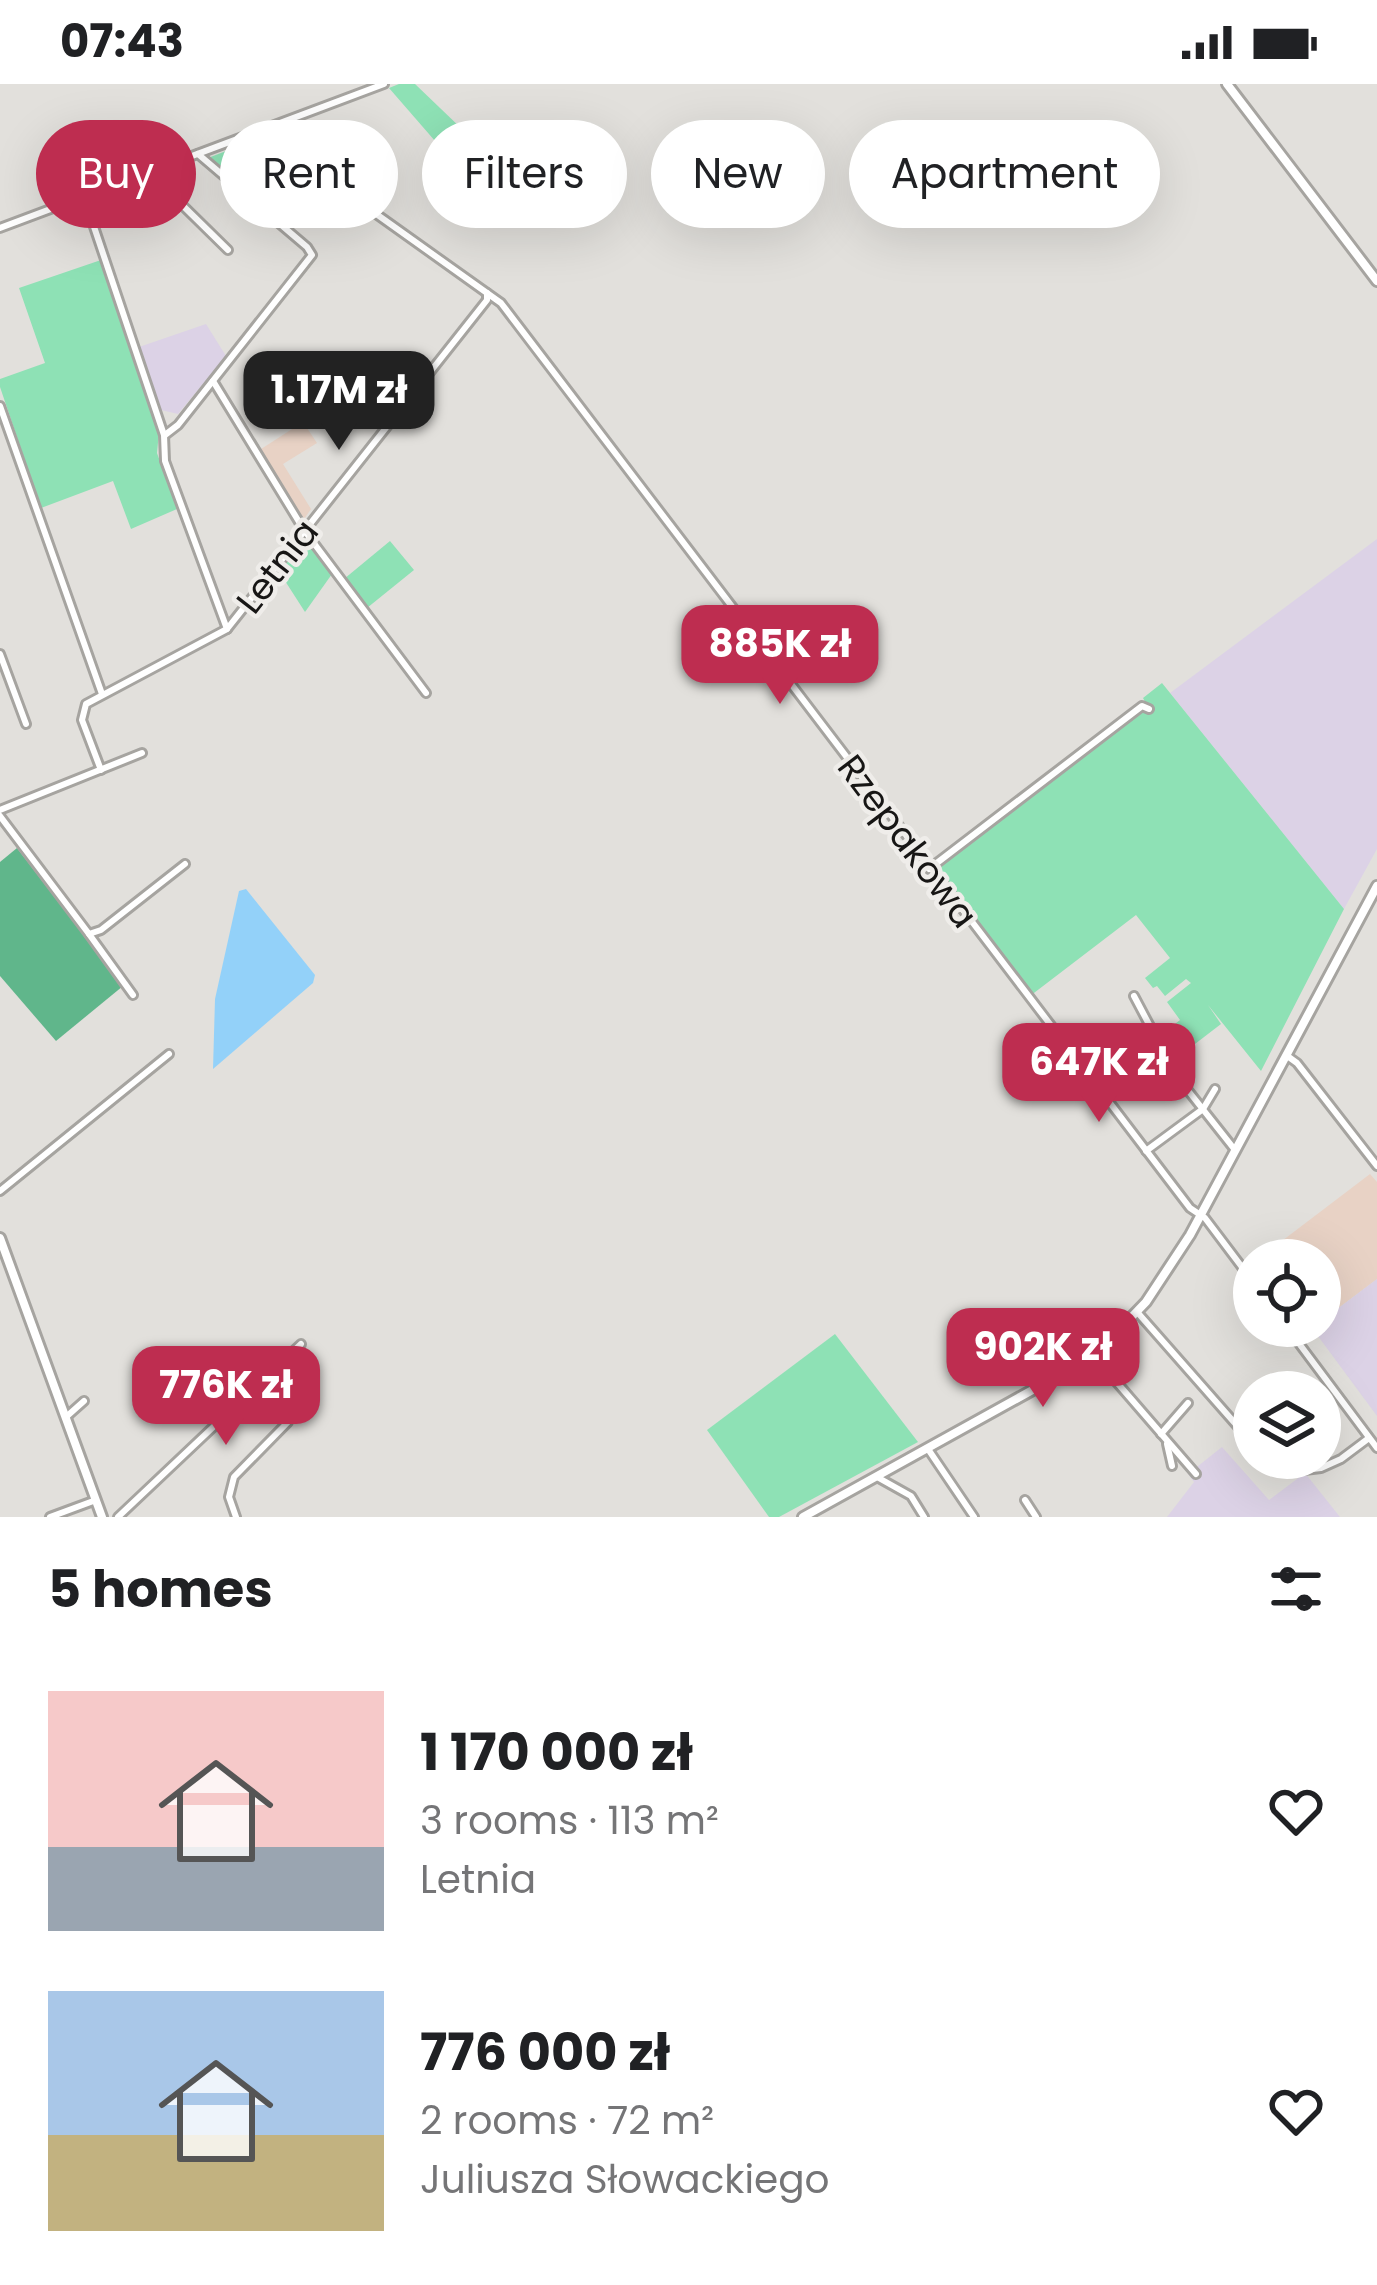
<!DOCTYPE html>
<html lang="en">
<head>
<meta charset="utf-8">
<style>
  body { margin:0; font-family:Poppins,sans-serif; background:#f2f2f2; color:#202124; height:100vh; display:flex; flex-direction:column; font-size:45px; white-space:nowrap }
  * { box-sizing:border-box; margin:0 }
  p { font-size:39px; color:#757577 }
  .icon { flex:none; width:66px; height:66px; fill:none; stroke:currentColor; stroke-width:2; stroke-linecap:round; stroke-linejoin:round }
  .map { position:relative; height:1433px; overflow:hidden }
  .sheet { display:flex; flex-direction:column; background:#fff; flex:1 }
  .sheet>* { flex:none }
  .banner { position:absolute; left:36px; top:36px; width:1305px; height:108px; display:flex; gap:24px }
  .tools { position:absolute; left:1233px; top:1155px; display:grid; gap:24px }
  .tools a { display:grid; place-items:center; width:108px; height:108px; border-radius:50%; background:#fff; box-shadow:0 12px 48px #0002; font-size:60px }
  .price { position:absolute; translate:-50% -102px; padding:0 27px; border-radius:24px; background:#be2d50; color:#fff; font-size:39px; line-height:78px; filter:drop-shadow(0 3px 6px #0008) }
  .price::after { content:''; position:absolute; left:50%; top:72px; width:36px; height:27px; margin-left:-18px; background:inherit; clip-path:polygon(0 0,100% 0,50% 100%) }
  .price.on { background:#222; color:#fff }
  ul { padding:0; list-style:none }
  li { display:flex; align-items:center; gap:36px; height:300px; padding:0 48px }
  li span { display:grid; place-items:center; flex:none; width:336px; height:240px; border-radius:0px; color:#555 }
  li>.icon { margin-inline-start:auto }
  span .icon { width:144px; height:144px; fill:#fffc; stroke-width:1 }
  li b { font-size:51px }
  h2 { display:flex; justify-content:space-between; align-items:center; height:144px; padding:0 48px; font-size:51px }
  .chip { padding:0 42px; border-radius:54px; background:#fff; box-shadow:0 12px 48px #0002; font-size:42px; line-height:108px }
  .chip.on { background:#be2d50; color:#fff }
  .status { display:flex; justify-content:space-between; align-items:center; height:84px; padding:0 60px; background:#fff; direction:ltr }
  .status svg { height:33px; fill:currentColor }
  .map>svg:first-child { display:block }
  .commercial { fill:#e8d2c5 }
  .industrial { fill:#dcd2e6 }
  .green { fill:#8ee1b5 }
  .forest { fill:#60b68b }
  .water { fill:#93d1f9 }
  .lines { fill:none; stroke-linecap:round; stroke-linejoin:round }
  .minor-casing { stroke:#a6a4a0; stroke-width:12 }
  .tertiary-casing { stroke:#a6a4a0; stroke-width:14 }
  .minor { stroke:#fff; stroke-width:6 }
  .tertiary { stroke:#fff; stroke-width:8 }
  .labels { text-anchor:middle; stroke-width:9; stroke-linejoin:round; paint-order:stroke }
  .street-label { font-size:36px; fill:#171615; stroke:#efedea }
</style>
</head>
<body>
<div class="status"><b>07:43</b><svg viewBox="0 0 49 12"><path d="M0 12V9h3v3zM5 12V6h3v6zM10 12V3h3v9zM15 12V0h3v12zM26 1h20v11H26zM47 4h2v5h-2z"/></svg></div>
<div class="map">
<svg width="1377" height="1433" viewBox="0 0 1377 1433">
  <rect width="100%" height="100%" fill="#e2e0dc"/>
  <g class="commercial">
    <polygon points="303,338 317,359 283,380 311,425 302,438 258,367"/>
    <polygon points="1370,1090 1377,1098 1377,1195 1320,1238 1320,1176 1257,1176"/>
  </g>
  <g class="industrial">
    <polygon points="206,240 226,272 178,330 161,326 139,263"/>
    <polygon points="1377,455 1377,765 1344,825 1170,609"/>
    <polygon points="1377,1195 1377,1332 1312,1244 1320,1242 1320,1238"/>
    <polygon points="1222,1363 1269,1416 1305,1389 1340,1433 1167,1433 1194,1398 1188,1390"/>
  </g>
  <g class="green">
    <polygon points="399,0 415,0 464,47 442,65 389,4"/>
    <polygon points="264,52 282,68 248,109 208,74"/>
    <polygon points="101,176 152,320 159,348 157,369 177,425 131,445 113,397 41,424 0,303 0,295 45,279 19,204"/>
    <polygon points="304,453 332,490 305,528 278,486"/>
    <polygon points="390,457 414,486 367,524 344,495"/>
    <polygon points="1162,599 1344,825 1261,987 1208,921 1221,940 1178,973 1161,951 1180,936 1167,918 1191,899 1186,895 1165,912 1157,902 1153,904 1145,894 1170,874 1136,831 1030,912 933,787 1148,623 1143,614"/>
    <polygon points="835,1250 918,1358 779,1433 769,1433 707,1346"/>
  </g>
  <polygon class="forest" points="17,764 123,902 56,957 0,892 0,778"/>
  <polygon class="water" points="246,805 315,891 313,899 213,985 215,915 239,807"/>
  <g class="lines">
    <g class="minor-casing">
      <g id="minor">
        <polyline points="267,44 302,77 501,219 1190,1124 1205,1134 1254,1199"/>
        <polyline points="156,87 171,110 228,166"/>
        <polyline points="84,113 164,351 165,377 227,545"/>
        <polyline points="0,144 384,0"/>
        <polyline points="213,297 304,446 426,609"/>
        <polyline points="0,322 102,610"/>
        <polyline points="165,351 178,341 312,171 307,163 198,70"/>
        <polyline points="0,570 26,640"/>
        <polyline points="101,686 82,636 86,620 227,545 487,216 487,209"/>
        <polyline points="0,726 142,669"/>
        <polyline points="0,732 89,850 101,846 185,780"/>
        <polyline points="929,785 1142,622 1149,625"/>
        <polyline points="89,850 133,911"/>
        <polyline points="1145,952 1235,1066"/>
        <polyline points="1286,971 1297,979 1377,1082"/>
        <polyline points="1090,994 1152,946 1134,912"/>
        <polyline points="1146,1067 1203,1025 1215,1005"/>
        <polyline points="0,1107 169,970"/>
        <polyline points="1138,1229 1240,1345 1254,1344"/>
        <polyline points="1286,1242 1377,1364"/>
        <polyline points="1094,1272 1196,1390"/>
        <polyline points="66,1333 84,1317"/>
        <polyline points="1161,1350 1188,1319"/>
        <polyline points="1167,1360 1172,1382"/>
        <polyline points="928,1365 974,1433"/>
        <polyline points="1292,1374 1304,1386 1321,1384 1341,1375 1369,1354"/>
        <polyline points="877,1393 911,1412 924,1433"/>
        <polyline points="1025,1416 1036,1433"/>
        <polyline points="50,1433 96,1416"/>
        <polyline points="118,1433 301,1260"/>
        <polyline points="236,1433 229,1413 234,1393 288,1338"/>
      </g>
    </g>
    <g class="tertiary-casing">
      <g id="tertiary">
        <polyline points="1227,0 1377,197"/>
        <polyline points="0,1154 102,1433"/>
        <polyline points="803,1433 1094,1272 1146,1218 1190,1151 1377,802"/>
      </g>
    </g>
    <use href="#minor" class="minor"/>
    <use href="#tertiary" class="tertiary"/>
  </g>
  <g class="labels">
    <g class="street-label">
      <text transform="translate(277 482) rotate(-52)" y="13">Letnia</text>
      <text transform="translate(908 757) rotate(53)" y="13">Rzepakowa</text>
    </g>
  </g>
</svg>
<div class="tools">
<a><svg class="icon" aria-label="locate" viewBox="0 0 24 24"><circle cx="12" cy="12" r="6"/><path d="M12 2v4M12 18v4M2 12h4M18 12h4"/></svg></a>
<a><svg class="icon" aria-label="layers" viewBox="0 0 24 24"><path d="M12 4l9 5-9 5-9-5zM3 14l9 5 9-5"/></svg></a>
</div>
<b class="price on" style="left:339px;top:369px">1.17M zł</b>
<b class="price" style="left:780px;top:623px">885K zł</b>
<b class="price" style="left:1099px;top:1041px">647K zł</b>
<b class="price" style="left:1043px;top:1326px">902K zł</b>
<b class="price" style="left:226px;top:1364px">776K zł</b>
<div class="banner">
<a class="chip on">Buy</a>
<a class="chip">Rent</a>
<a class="chip">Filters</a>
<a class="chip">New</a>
<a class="chip">Apartment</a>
</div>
</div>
<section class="sheet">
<h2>5 homes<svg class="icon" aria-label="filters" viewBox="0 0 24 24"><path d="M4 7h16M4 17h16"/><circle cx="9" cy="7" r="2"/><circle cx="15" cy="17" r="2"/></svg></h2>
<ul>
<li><span style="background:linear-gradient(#f6c9c9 65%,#9aa5b1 0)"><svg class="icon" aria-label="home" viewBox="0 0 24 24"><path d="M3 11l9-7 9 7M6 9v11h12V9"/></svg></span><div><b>1 170 000 zł</b><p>3 rooms · 113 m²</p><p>Letnia</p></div><svg class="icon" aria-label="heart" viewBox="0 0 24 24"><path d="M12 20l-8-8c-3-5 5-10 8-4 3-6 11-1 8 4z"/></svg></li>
<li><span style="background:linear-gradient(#a9c7e8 60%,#c2b280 0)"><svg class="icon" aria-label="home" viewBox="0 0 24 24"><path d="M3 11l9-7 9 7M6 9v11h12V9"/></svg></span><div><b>776 000 zł</b><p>2 rooms · 72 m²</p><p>Juliusza Słowackiego</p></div><svg class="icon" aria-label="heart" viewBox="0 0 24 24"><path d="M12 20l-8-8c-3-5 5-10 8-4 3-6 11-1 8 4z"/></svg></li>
</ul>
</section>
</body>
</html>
